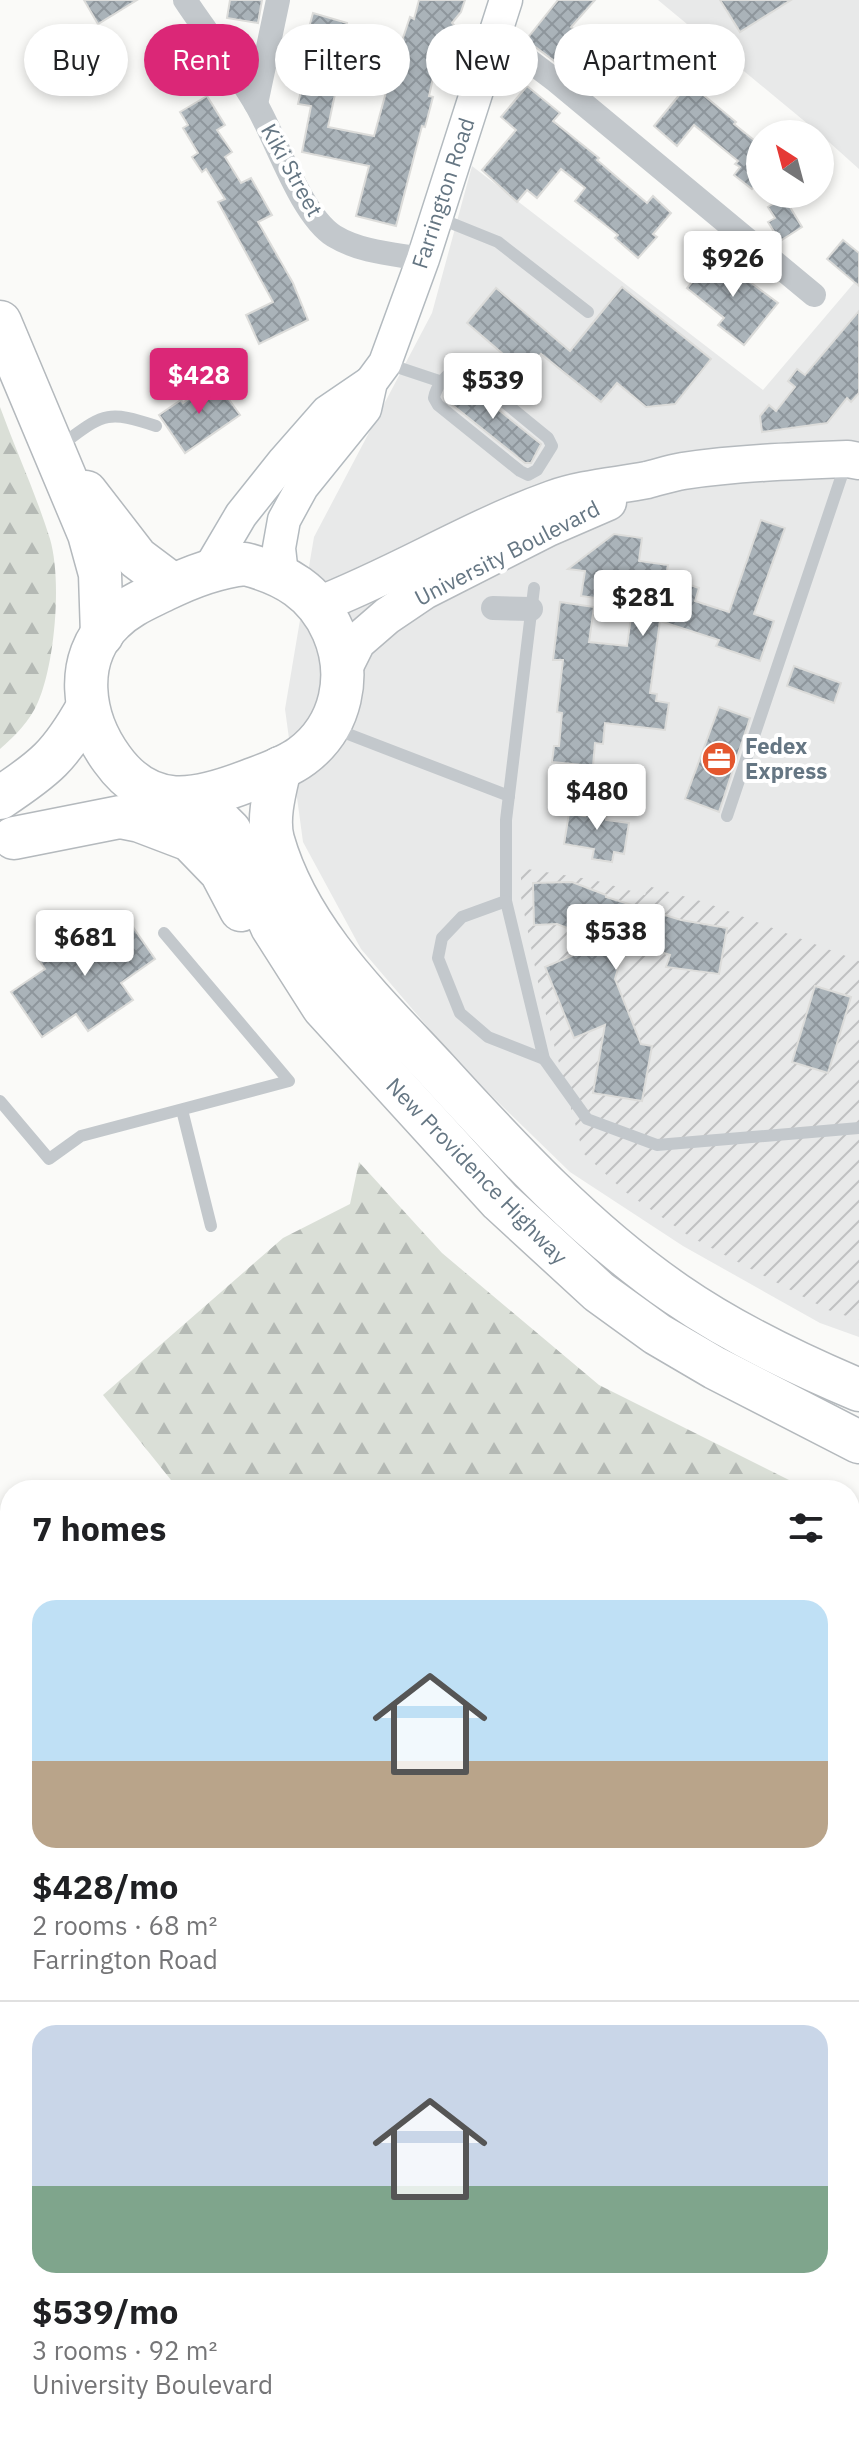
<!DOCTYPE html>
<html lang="en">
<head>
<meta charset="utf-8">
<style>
  body { margin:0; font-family:"IBM Plex Sans",sans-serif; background:#f2f2f2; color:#202124; height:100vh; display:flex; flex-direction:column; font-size:30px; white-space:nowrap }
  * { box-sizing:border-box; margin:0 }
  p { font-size:26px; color:#757577 }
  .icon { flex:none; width:44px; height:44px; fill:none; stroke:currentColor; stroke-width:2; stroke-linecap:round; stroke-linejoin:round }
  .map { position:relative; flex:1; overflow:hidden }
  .details { position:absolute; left:0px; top:1480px; width:860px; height:962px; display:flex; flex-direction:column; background:#fff; border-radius:32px 32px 0 0; box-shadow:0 4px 12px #0003 }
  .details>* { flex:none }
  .top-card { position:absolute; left:24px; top:24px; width:812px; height:72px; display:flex; gap:16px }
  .needle { width:52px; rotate:324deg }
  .fabs { position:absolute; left:746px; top:120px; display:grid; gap:16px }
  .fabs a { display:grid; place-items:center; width:88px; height:88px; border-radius:50%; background:#fff; box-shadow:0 4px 12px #0003; font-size:40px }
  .price { position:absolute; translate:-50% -68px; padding:0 18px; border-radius:8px; background:#fff; color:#222; font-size:26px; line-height:52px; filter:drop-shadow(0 2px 4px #0008) }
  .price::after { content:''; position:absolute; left:50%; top:48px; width:24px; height:18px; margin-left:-12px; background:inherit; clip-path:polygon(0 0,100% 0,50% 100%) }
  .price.current { background:#db2777; color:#fff }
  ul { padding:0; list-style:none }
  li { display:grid; align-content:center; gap:16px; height:424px; padding:0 32px }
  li+li { border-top:2px solid #e0e0e0 }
  li span { display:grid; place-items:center; height:248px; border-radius:24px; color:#555 }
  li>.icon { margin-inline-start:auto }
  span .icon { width:144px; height:144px; fill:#fffc; stroke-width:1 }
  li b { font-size:34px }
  h2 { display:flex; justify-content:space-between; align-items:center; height:96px; padding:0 32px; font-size:34px }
  .chip { padding:0 28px; border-radius:36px; background:#fff; box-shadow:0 4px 12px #0003; font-size:28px; line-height:72px }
  .chip.current { background:#db2777; color:#fff }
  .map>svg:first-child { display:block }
  .built { fill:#e8e9e9 }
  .industrial { fill:url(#industrial-furrows) }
  .forest { fill:url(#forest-firs) }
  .building { fill:url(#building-cross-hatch); stroke:#dcdcda; stroke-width:2 }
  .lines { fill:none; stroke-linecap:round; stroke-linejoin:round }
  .secondary-casing { stroke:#b3babf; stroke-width:35 }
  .primary-casing { stroke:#b5babe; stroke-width:39 }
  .highway-casing { stroke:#b4b9bd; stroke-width:45 }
  .lane { stroke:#c3c8cc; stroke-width:12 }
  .street { stroke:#c3c8cc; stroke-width:24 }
  .secondary { stroke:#fff; stroke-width:32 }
  .primary { stroke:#fff; stroke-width:36 }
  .highway { stroke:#fff; stroke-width:42 }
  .labels { text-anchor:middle; stroke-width:8; stroke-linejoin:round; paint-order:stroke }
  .street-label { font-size:22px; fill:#657683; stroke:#fff }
  .poi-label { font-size:22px; font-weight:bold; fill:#657683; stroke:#fff; text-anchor:start }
</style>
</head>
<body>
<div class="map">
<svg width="859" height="2441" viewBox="0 0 859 2441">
  <defs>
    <pattern id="industrial-furrows" width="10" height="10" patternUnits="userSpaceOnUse" patternTransform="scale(2)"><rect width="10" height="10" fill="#e8e9e9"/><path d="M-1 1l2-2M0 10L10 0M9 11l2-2" fill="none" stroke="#c0c1c2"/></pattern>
    <pattern id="forest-firs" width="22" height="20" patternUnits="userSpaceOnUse" patternTransform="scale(2)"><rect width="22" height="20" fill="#dadfd7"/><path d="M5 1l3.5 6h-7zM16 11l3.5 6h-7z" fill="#b4b9b4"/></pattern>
    <pattern id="building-cross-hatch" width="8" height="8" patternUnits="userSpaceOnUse" patternTransform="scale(2)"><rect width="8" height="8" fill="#aab3b9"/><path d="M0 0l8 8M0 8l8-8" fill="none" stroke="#8e969c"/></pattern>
  </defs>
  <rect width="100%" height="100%" fill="#fafaf8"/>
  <g class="built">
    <polygon points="658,0 859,0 859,169 820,134"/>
    <polygon points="472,166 763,390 859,277 859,1337 820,1323 683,1246 570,1172 461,1066 361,949 303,842 285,709 314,537 432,313"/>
  </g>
  <polygon class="industrial" points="521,868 594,880 645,895 648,886 704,902 859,961 859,1320 828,1310 689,1236 624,1191 583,1153 540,992 521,897"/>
  <g class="forest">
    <path d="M0,407C16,451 36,494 50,539C62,580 55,663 38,702C30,721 15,736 0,749Z"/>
    <polygon points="359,1162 442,1253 599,1385 809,1490 179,1490 103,1395 283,1238 350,1204"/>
    <polygon points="10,1986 10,2432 37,2432 24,2441 0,2441 0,1995"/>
  </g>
  <g class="building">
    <polygon points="84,0 137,0 98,24"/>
    <polygon points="230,0 262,0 258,23 227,18"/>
    <polygon points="419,0 465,0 461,12 452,23 455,26 446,67 436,65 429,96 433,97 425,127 422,126 396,226 356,216 369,166 302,152 311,106 298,104 309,55 302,53 313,13 347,23 346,28 362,33 356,55 344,52 328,127 374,136 388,85 393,86 403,38 410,17 414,19"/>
    <polygon points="558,0 595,0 571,27 580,34 557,63 526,40"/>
    <polygon points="720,0 791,0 740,32"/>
    <polygon points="689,83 736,122 734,124 760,145 760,179 752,189 734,175 740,167 735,164 738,161 694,125 677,146 654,126"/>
    <polygon points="527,86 560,113 553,121 599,158 597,160 647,203 653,196 671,213 653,234 657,237 638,258 615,238 618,235 575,201 585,188 561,169 537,198 527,190 517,202 482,170 516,130 501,117"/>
    <polygon points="207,96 225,125 217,130 232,152 225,157 241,183 251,178 272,215 258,222 293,283 308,320 259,344 246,315 273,302 218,202 225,199 206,169 202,172 192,157 198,153 183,128 188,125 180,112"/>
    <polygon points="784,197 802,227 780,241 768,222 775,218 768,207"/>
    <polygon points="843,240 859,253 859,286 827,259"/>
    <polygon points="714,255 778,303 744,345 718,325 724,318 687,288"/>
    <polygon points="622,287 711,359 675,404 646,407 617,383 601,402 541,354 525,373 467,323 496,288 570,351"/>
    <polygon points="859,311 859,393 851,402 847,398 827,423 762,432 760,416 769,405 776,411 795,387 788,381 797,369 805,375"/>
    <polygon points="459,378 541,444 531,463 525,463 445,399 447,390"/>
    <polygon points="215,380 240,415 185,453 159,415 181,400 183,403"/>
    <polygon points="761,520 785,528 754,614 774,621 760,661 716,646 719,640 660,621 650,693 657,694 656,701 669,703 665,730 605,723 603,744 595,743 593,766 552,762 554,746 559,746 562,713 557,712 563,660 553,660 560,602 594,607 589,642 627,646 633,603 581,596 585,571 568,569 614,534 642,538 639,561 668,565 666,577 699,588 695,601 729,612"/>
    <polygon points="794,666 841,683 834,703 787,686"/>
    <polygon points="719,707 750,718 719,812 685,799"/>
    <polygon points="588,801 608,805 606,820 629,823 624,854 614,852 612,862 592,859 594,849 564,844 569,813 585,816"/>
    <polygon points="572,882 606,895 606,897 681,920 727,928 719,974 666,967 670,955 626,941 615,979 641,1044 652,1046 642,1101 593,1093 605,1025 574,1038 545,967 604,942 557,924 534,925 533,883"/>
    <polygon points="124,914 155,959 121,983 133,1000 88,1031 76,1014 42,1037 11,992 45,969 39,960 84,929 90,937"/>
    <polygon points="815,986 851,997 828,1073 792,1062"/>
  </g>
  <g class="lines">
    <g class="secondary-casing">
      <g id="secondary">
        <polyline points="208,571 241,515 284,461 327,412 371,382"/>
        <polyline points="282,575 279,548 284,520 302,487 365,409 371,382 385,363 423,259 506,0"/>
      </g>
    </g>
    <g class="primary-casing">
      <g id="primary">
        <path d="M318,605C398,574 471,528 552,499C583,488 615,486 647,480C659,477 671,473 683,471C737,463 793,461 848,459L859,461"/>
        <polyline points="343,670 357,642 387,616 424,591 548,528 608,502"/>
      </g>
    </g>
    <g class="highway-casing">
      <g id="highway">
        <polyline points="0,322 89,534 100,574 102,635"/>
        <polyline points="86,492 137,558 173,585"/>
        <path d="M245,564C285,574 316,592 333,631C352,675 342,726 302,756C286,768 266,774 248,781C196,801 150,812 112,759C82,718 73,659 113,621C128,606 146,599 164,590C190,577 216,567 245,564Z"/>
        <path d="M280,768C275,790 267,818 273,840C299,932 374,1002 437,1070C510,1150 587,1233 676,1294C731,1332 797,1364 859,1390"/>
        <path d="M0,798C45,768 60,756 87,708"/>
        <polyline points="197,798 230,831 272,927 323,1007 500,1201 599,1292 657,1334 715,1368 859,1442"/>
        <polyline points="14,838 120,817 140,821 190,840 221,872 241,910"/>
      </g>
    </g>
    <g class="lane">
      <polyline points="436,217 498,242 588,312"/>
      <polyline points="388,364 442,382"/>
      <path d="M457,368L465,370L548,438L552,446L537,470L528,475L520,471L438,405L434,398C436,386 446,375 457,368Z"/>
      <path d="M58,447C102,416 103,408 156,426"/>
      <polyline points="534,588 506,820 506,901 544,1059 587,1119 657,1145 859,1128"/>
      <polyline points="335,729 509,796"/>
      <polyline points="727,816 846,463"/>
      <polyline points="506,901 462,917 442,938 438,958 460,1013 488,1037 544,1059"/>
      <polyline points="0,1101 49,1159 81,1136 289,1081 164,933"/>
      <polyline points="182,1110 211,1226"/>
    </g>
    <g class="street">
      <path d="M185,0C208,35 236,69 257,106C277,141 301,215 334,236C360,252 394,254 423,259"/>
      <polyline points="493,38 523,56 556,81 814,295"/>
      <polyline points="256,104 278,0"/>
      <polyline points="493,608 531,609"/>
      <polyline points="0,1621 10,1634"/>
      <polyline points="850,1714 859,1713"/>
      <polyline points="850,1969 859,1970"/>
      <polyline points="850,2234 859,2236"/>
      <polyline points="850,2325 859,2339"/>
      <polyline points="608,2432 615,2441"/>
      <polyline points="86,2441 98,2432"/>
    </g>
    <use href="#secondary" class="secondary"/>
    <use href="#primary" class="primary"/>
    <use href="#highway" class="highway"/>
  </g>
  <defs>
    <g id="office-disc" transform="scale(1.8)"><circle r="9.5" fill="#e4572e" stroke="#fff"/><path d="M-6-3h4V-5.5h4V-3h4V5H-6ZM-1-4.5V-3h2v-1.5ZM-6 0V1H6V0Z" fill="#fff"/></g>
  </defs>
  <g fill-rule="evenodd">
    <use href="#office-disc" x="719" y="759"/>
  </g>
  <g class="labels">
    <g class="street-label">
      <text transform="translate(292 170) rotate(61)" y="8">Kiki Street</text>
      <text transform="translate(443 193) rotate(-72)" y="8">Farrington Road</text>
      <text transform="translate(507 553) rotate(-27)" y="8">University Boulevard</text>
      <text transform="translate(477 1171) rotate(46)" y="8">New Providence Highway</text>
    </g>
    <g class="poi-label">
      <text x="745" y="754">Fedex<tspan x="745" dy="25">Express</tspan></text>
    </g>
  </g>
</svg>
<div class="fabs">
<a><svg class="needle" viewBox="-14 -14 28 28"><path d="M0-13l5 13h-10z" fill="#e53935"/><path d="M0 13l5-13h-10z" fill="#757577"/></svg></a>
</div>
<b class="price" style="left:733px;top:299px">$926</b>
<b class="price current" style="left:199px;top:416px">$428</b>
<b class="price" style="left:493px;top:421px">$539</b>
<b class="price" style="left:643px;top:638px">$281</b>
<b class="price" style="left:597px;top:832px">$480</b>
<b class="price" style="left:616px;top:972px">$538</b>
<b class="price" style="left:85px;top:978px">$681</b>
<div class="top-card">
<a class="chip">Buy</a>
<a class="chip current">Rent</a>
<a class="chip">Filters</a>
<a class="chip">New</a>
<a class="chip">Apartment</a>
</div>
<section class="details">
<h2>7 homes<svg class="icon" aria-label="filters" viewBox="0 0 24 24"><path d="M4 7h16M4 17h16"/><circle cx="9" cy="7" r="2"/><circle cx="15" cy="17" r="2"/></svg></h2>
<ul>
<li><span style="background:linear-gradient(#bfe0f5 65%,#b9a48a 0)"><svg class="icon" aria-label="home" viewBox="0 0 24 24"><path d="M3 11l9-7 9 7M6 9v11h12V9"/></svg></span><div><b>$428/mo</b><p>2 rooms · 68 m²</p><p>Farrington Road</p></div></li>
<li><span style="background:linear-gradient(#c9d6e8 65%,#7fa58c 0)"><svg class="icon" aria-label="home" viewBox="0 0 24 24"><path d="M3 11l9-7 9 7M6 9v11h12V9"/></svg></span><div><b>$539/mo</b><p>3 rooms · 92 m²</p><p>University Boulevard</p></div></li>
</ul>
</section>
</div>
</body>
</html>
